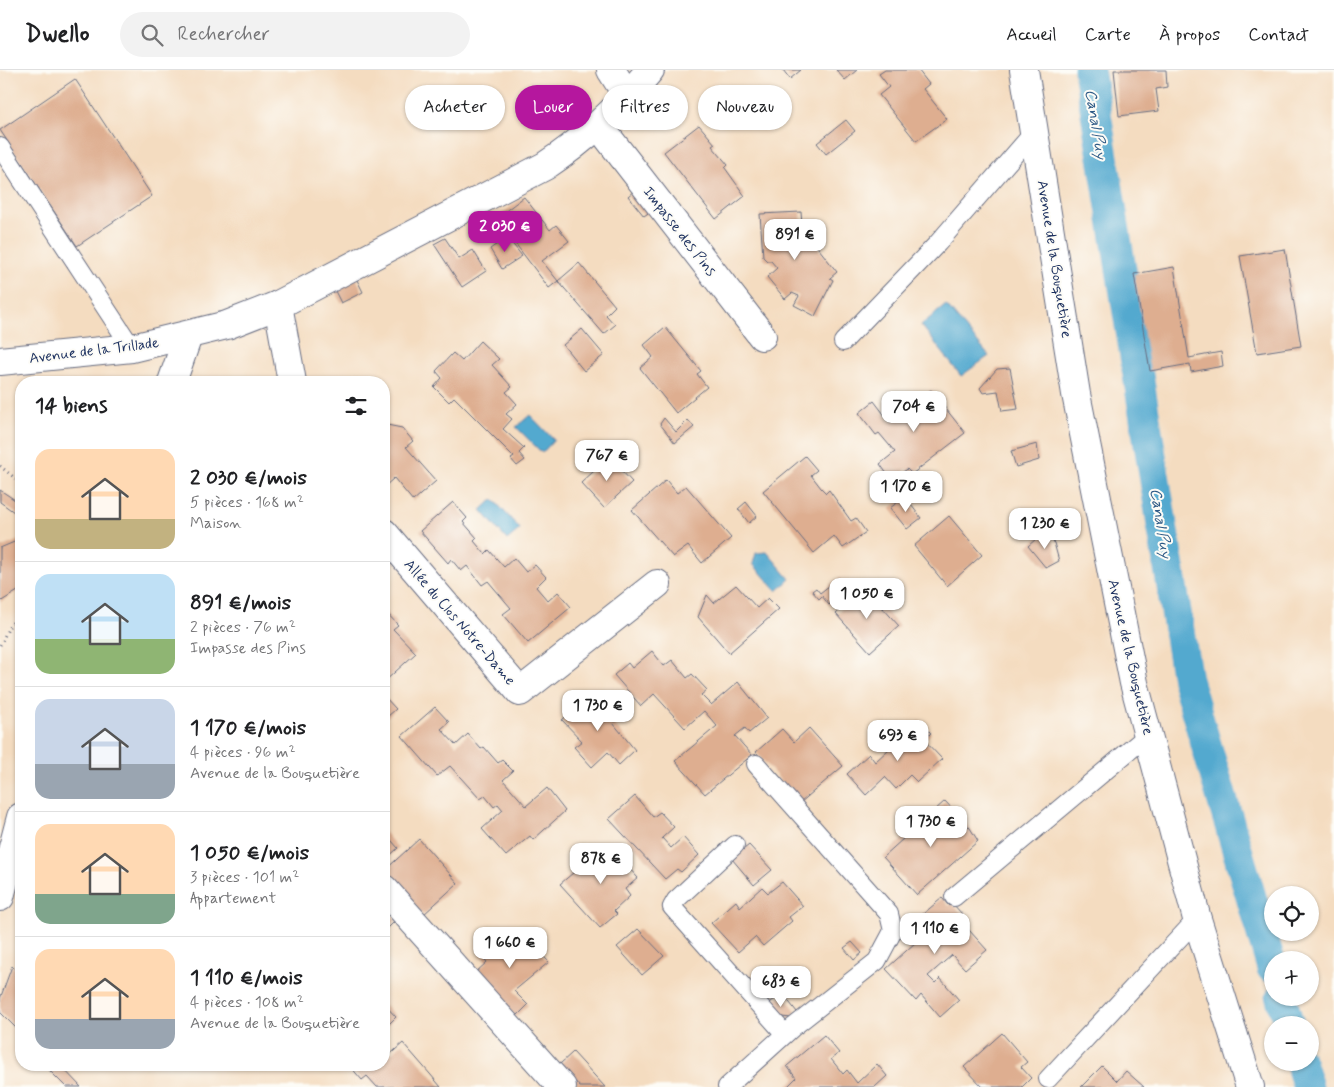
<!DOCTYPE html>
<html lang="fr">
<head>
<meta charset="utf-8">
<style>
  body { margin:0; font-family:Mynerve,sans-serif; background:#f2f2f2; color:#202124; height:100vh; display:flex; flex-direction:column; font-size:19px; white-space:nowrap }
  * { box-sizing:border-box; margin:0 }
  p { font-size:16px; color:#757577 }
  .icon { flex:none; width:28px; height:28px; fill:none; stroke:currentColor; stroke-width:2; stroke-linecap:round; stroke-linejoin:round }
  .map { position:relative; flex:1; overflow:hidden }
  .details { position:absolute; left:15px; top:306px; width:375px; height:695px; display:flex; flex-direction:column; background:#fff; border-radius:20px; box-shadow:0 1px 4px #0004 }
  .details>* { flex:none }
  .top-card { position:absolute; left:405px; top:15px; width:475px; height:45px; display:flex; gap:10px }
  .tools { position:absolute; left:1264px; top:816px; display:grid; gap:10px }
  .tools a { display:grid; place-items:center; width:55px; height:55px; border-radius:50%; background:#fff; box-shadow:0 1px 4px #0004; font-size:25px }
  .price { position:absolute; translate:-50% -42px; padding:0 11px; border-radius:10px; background:#fff; color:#222; font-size:16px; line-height:32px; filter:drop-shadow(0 1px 2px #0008) }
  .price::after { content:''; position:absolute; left:50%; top:30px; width:15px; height:11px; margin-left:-8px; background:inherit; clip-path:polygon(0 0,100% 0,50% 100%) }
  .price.active { background:#b5179e; color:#fff }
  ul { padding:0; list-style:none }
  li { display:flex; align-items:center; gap:15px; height:125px; padding:0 20px }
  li+li { border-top:1px solid #e0e0e0 }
  li span { display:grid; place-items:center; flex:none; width:140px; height:100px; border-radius:15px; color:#555 }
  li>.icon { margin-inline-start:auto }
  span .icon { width:60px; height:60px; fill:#fffc; stroke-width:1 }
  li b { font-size:21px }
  h2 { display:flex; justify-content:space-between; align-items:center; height:60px; padding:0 20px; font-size:21px }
  .pill { padding:0 18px; border-radius:22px; background:#fff; box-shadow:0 1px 4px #0004; font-size:18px; line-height:45px }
  .pill.active { background:#b5179e; color:#fff }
  header { display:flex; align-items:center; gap:30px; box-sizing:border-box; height:70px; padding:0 25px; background:#fff; border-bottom:1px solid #e0e0e0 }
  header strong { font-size:24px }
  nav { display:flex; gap:28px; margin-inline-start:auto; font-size:18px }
  .search { width:350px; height:45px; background:#f2f2f2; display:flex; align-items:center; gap:12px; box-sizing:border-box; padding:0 18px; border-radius:28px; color:#757577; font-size:19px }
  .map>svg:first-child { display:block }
  .water { fill:#52a9cf; stroke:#366c96 }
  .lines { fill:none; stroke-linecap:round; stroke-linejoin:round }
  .canal { stroke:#52a9cf; stroke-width:31 }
  .building { fill:#deae90 }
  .lane-casing { stroke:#676c80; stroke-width:20 }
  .street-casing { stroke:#676c80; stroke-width:30 }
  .path { stroke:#676c80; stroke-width:3; stroke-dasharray:1 4; stroke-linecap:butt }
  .lane { stroke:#fff; stroke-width:18 }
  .street { stroke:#fff; stroke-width:28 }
  .labels { text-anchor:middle; stroke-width:4; stroke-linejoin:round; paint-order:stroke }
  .street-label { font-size:15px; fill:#1b2f5e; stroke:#fdfcf7 }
  .water-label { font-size:16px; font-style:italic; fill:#2e5a86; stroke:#fdfcf7 }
</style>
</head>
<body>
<header>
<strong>Dwello</strong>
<div class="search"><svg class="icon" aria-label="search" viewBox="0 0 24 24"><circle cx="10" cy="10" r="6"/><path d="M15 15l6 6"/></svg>Rechercher</div>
<nav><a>Accueil</a><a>Carte</a><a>À propos</a><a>Contact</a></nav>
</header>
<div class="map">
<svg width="1334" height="1017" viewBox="0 0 1334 1017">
  <rect width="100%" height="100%" fill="#fdfcf7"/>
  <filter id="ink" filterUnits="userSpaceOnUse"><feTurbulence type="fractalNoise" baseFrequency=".02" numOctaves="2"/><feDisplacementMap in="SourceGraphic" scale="10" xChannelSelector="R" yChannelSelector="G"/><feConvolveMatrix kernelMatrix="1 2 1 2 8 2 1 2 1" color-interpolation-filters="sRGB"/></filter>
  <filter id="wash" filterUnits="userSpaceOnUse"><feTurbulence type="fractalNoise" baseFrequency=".0096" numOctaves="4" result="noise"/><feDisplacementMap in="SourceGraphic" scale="20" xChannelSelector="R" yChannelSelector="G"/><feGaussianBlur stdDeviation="1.12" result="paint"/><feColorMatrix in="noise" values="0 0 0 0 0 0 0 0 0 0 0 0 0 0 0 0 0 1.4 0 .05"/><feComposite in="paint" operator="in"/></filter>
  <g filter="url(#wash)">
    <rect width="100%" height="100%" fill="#f4dcc0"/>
    <g class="water">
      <polygon points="946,235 989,286 961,306 921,255"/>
      <polygon points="530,345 554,370 542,383 516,357"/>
      <polygon points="493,429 520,459 507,470 481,440"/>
      <polygon points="767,482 790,509 777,521 753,494 756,483"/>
    </g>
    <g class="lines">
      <g class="canal">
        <polyline points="1089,0 1187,610 1272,898"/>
        <polyline points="1281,928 1289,955"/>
        <polyline points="1300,992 1308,1017"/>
      </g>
    </g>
    <g id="blocks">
      <g class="building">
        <polygon points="783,0 801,0 790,9"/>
        <polygon points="836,0 857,0 845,10"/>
        <polygon points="885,0 918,0 929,14 923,19 947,49 916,71 879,25 889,17 879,4"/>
        <polygon points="1114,0 1166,0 1167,17 1156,19 1159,41 1119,46"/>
        <polygon points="75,9 152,126 77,176 0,60"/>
        <polygon points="846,50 855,61 826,84 817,73"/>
        <polygon points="699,55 715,74 712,76 728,95 725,98 745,126 716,149 664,82"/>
        <polygon points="635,120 651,141 644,146 628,126"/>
        <polygon points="524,127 550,160 556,155 569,171 542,191 558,211 549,218 496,148"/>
        <polygon points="801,142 803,168 808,165 837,202 830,208 833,210 815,246 794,235 799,226 792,223 785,229 767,207 777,198 771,191 767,191 763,187 760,144"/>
        <polygon points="507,167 522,186 502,199 490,179"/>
        <polygon points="445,168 459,189 473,180 486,201 462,217 434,174"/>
        <polygon points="1285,179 1301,276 1257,283 1240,186"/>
        <polygon points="579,193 615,236 606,245 615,255 604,264 558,211"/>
        <polygon points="1174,197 1189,288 1221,282 1223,296 1191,302 1190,294 1150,301 1134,204"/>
        <polygon points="356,208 363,222 341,233 334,219"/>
        <polygon points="665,257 701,301 697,304 707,317 676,343 640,298 653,287 644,275"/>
        <polygon points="582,259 604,285 584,301 563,275"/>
        <polygon points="480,271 499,289 492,295 512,317 506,322 517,334 506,344 512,349 503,359 524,378 519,383 525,390 517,396 511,389 514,387 454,327 449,332 434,317 442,308 436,301 453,283 462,291"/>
        <polygon points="1010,298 1018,339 1002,341 998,321 983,323 980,318 997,299"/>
        <polygon points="931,320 965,363 912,404 907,399 892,411 880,394 895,382 879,363 876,365 859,343 874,331 890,352"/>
        <polygon points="664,348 676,362 688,350 694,357 675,373 660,354"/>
        <polygon points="384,352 387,355 402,358 413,371 406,377 436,411 413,431 394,408 384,417"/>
        <polygon points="1037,374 1039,390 1016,397 1011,381"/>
        <polygon points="805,386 817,400 811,405 821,418 826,423 829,420 851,451 856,448 866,462 843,478 834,466 814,483 763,421"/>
        <polygon points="609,387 632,412 604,438 581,413"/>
        <polygon points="666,410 677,423 686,416 731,468 702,493 688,476 673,487 632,440"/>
        <polygon points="0,420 21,434 21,447 0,432"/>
        <polygon points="905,427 921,448 907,459 890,438"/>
        <polygon points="453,432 467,448 463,452 477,468 474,471 485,484 489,480 504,497 514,488 526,502 535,495 546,507 536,517 548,531 558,522 571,537 528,573 503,544 511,538 488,511 482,515 467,496 461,501 451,489 448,493 420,461"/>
        <polygon points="746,432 757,446 749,453 738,439"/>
        <polygon points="949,446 982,485 947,516 914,476"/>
        <polygon points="1044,462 1054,473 1059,491 1046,498 1028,476"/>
        <polygon points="21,466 21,519 0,532 0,478 19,470"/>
        <polygon points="839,508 848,518 829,535 822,526 819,529 812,521 816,518 820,523"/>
        <polygon points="736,515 757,538 768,528 779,539 729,583 698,547 707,525 714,533"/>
        <polygon points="865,518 899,556 870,582 836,544"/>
        <polygon points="384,540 398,555 393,559 416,583 384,612"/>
        <polygon points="652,581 664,596 672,590 687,608 692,604 707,620 701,625 711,635 738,612 767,648 749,663 745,658 735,666 752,685 705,724 675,691 717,656 704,641 685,658 654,624 641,636 614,605 628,593 632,598"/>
        <polygon points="384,626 396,639 387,647 384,644"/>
        <polygon points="589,626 599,637 608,629 622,645 613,653 635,680 619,695 608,682 592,697 574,677 582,671 562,650"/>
        <polygon points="435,637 449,652 441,659 456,675 468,664 481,679 484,677 498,693 502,690 513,701 503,710 526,736 547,718 565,741 533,770 530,766 506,786 482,759 503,740 498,734 494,737 485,726 480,729 450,696 437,706 402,666"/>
        <polygon points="919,651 931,663 924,670 942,689 917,712 910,705 896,719 885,707 866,725 847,704 869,684 875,692"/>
        <polygon points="809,658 843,696 800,733 756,682 782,659 794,672"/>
        <polygon points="635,726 653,747 660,742 674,757 662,768 671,778 683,767 699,785 681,802 677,799 665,809 609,749"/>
        <polygon points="945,731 970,758 978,771 917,825 883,787"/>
        <polygon points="384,762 398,778 384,791"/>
        <polygon points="419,769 458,813 423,845 384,801"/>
        <polygon points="607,774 638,808 625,819 630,826 614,841 617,844 600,858 560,814"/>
        <polygon points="749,775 772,800 754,815 732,789"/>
        <polygon points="782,812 803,836 789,847 792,851 763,876 755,867 738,882 711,853 736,831 740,837 762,817 768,823"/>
        <polygon points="942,828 949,836 952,833 963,845 959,849 987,880 965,899 952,885 928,906 935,913 940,908 959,930 940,947 921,925 916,931 886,899 916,872 904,860"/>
        <polygon points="385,838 396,850 384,862 384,840"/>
        <polygon points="508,859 520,872 525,867 549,892 514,921 528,935 516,947 475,903 487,892 480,884"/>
        <polygon points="638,859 664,886 642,905 617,877"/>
        <polygon points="852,872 862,883 854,890 844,878"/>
        <polygon points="12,896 21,905 21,963 0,942 0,929"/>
        <polygon points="776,928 786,928 797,942 791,948 773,946 765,937"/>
        <polygon points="384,934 396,947 384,959"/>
        <polygon points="1002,963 1027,992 1021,997 1031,1008 1022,1017 983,1017 964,997"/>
        <polygon points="824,965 839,983 831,989 843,1004 847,1000 857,1013 877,994 887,1006 875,1017 787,1017 796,1008 787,996"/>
        <polygon points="403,973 430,1004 441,1017 377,1017 367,1006 362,1010 349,995 384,995 384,984 387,987"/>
        <polygon points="573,982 605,1017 580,1017 560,994"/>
        <polygon points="46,995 60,995 81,1017 66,1017 45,996"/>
        <polygon points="1102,996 1117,1011 1126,1001 1144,1017 1081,1017"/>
      </g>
    </g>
  </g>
  <g filter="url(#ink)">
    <use href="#blocks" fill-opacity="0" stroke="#676c80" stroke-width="1"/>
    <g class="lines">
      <g class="lane-casing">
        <g id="lane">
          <polyline points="0,77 132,278"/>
          <polyline points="843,272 938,173 1034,62"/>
          <polyline points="735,775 676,830 672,837 785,964"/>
          <polyline points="954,827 1148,665"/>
          <polyline points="1048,1009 1197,849"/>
          <polyline points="727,1017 792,958 877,891 893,861 889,844 756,694"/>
        </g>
      </g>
      <g class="street-casing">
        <g id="street">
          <polyline points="611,0 628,27"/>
          <polyline points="1024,0 1076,324 1134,613 1197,849 1250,1017"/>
          <polyline points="599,56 762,266"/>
          <polyline points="278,235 292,312"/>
          <path d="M0,291L132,278L227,255L278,235L545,96C586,69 619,38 650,0"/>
          <polyline points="172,312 188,266"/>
          <polyline points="384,463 520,622 657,514"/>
          <polyline points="384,819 562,1017"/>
          <polyline points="0,827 21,747"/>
        </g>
      </g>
      <g class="path">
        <polyline points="0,396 21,413"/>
        <polyline points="0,575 10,555 21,545"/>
      </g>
      <use href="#lane" class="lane"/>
      <use href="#street" class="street"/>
    </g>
  </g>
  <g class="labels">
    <g class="street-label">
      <text transform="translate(680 161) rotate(52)" y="5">Impasse des Pins</text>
      <text transform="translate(1055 189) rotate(81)" y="5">Avenue de la Bouquetière</text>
      <text transform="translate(94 280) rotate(-7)" y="5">Avenue de la Trillade</text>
      <text transform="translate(460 552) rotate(49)" y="5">Allée du Clos Notre-Dame</text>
      <text transform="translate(1131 587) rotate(77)" y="5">Avenue de la Bouquetière</text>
    </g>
    <g class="water-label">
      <text transform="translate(1097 54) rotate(81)" y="6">Canal Puy</text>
      <text transform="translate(1162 453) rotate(81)" y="6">Canal Puy</text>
    </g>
  </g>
</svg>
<div class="tools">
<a><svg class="icon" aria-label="locate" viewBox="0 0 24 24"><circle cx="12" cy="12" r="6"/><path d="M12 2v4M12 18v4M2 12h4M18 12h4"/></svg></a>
<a>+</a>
<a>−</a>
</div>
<b class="price active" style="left:505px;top:183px">2 030 €</b>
<b class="price" style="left:795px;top:191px">891 €</b>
<b class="price" style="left:914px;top:363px">704 €</b>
<b class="price" style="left:607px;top:412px">767 €</b>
<b class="price" style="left:906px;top:443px">1 170 €</b>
<b class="price" style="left:1045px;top:480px">1 230 €</b>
<b class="price" style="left:867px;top:550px">1 050 €</b>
<b class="price" style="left:598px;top:662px">1 730 €</b>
<b class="price" style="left:898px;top:692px">693 €</b>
<b class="price" style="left:931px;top:778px">1 730 €</b>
<b class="price" style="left:601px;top:815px">878 €</b>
<b class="price" style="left:935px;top:885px">1 110 €</b>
<b class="price" style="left:510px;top:899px">1 660 €</b>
<b class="price" style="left:781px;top:938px">683 €</b>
<div class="top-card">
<a class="pill">Acheter</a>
<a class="pill active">Louer</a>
<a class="pill">Filtres</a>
<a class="pill">Nouveau</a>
</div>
<section class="details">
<h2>14 biens<svg class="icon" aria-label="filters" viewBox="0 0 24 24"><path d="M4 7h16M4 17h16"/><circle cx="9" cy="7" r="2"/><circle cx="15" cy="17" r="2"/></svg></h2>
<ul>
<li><span style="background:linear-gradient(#ffd9b3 70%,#c2b280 0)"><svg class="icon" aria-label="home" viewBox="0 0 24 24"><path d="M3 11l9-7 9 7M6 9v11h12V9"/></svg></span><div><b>2 030 €/mois</b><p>5 pièces · 168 m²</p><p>Maison</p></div></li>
<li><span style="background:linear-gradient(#bfe0f5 65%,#8fb573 0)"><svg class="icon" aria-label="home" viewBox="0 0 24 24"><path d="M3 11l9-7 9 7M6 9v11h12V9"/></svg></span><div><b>891 €/mois</b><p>2 pièces · 76 m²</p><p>Impasse des Pins</p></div></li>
<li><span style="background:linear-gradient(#c9d6e8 65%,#9aa5b1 0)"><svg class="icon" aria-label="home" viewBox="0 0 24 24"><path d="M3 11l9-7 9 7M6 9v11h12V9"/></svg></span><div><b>1 170 €/mois</b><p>4 pièces · 96 m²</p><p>Avenue de la Bouquetière</p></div></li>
<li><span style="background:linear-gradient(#ffd9b3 70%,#7fa58c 0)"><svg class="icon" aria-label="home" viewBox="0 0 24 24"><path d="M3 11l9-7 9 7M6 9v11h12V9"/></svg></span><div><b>1 050 €/mois</b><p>3 pièces · 101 m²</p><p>Appartement</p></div></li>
<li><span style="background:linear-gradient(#ffd9b3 70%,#9aa5b1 0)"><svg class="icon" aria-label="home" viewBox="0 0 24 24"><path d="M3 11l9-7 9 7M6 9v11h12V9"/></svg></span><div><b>1 110 €/mois</b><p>4 pièces · 108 m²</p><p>Avenue de la Bouquetière</p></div></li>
</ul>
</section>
</div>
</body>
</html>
